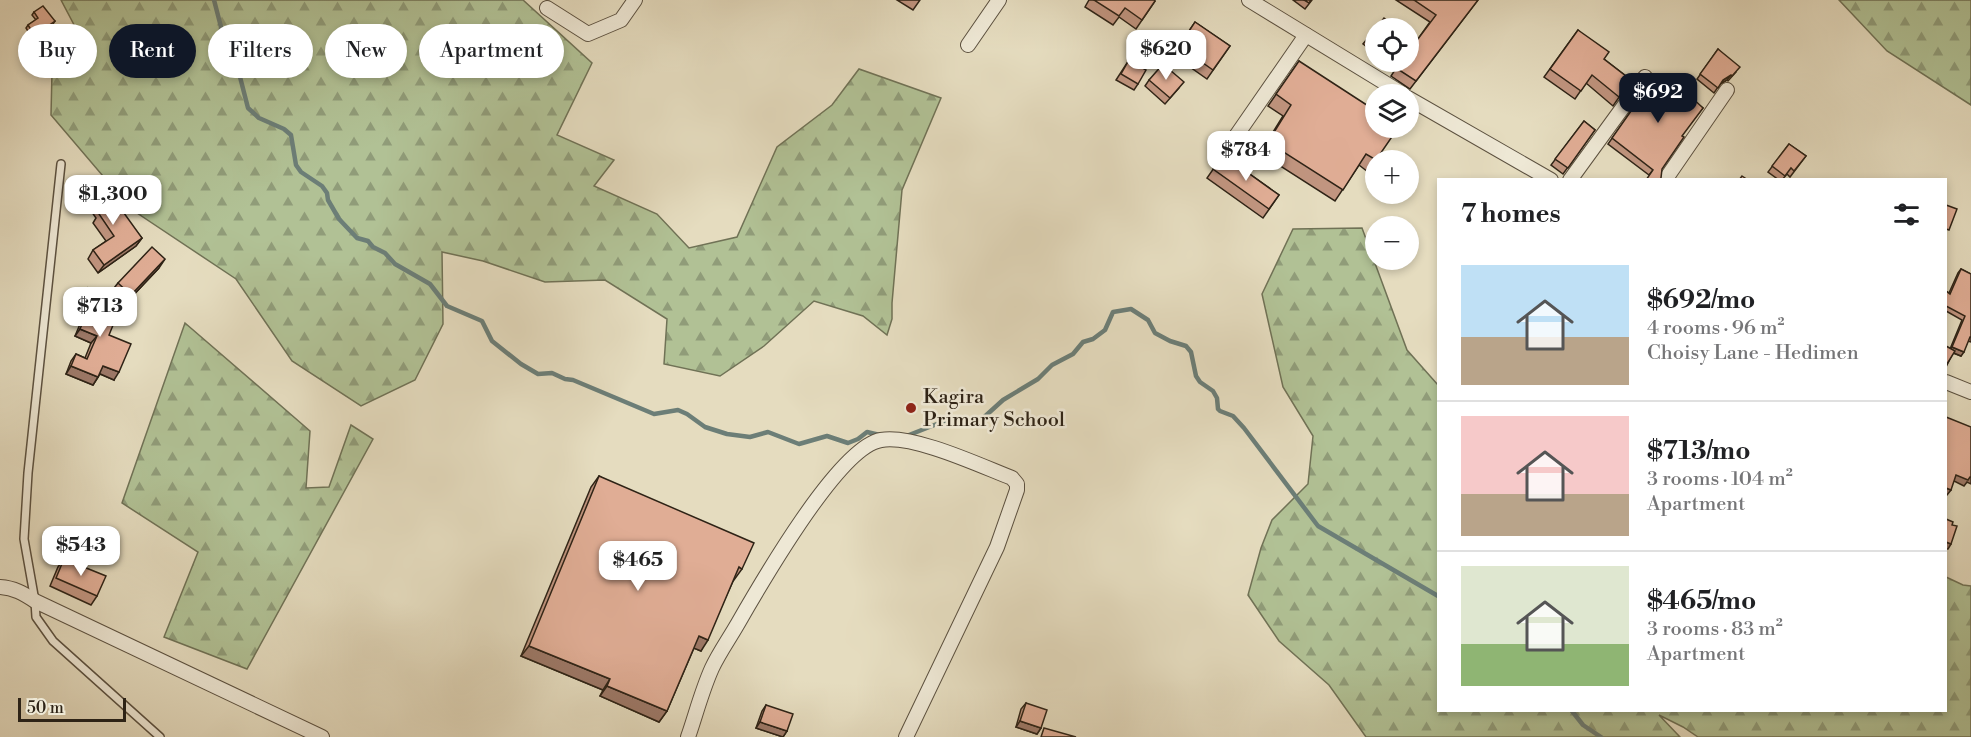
<!DOCTYPE html>
<html lang="en">
<head>
<meta charset="utf-8">
<style>
  body { margin:0; font-family:"Libre Bodoni",serif; background:#f6f6f6; color:#202124; height:100vh; display:flex; flex-direction:column; font-size:22px; white-space:nowrap }
  * { box-sizing:border-box; margin:0 }
  p { font-size:20px; color:#757577 }
  .icon { flex:none; width:33px; height:33px; fill:none; stroke:currentColor; stroke-width:2; stroke-linecap:round; stroke-linejoin:round }
  .map { position:relative; flex:1; overflow:hidden }
  .details { position:absolute; left:1437px; top:178px; width:510px; height:534px; display:flex; flex-direction:column; background:#fff; border-radius:0px; box-shadow:0 3px 9px #0003 }
  .details>* { flex:none }
  .banner { position:absolute; left:18px; top:24px; width:570px; height:54px; display:flex; gap:12px }
  .fabs { position:absolute; left:1365px; top:18px; display:grid; gap:12px }
  .fabs a { display:grid; place-items:center; width:54px; height:54px; border-radius:50%; background:#fff; box-shadow:0 3px 9px #0003; font-size:30px }
  .scale { position:absolute; left:18px; bottom:15px; width:108px; box-sizing:border-box; padding-left:6px; border:3px solid #2e2316; border-top:0; font-size:16px; line-height:21px; white-space:nowrap; color:#2e2316; -webkit-text-stroke:4px #eee8d5; paint-order:stroke }
  .price { position:absolute; translate:-50% -51px; padding:0 14px; border-radius:12px; background:#fff; color:#222; font-size:20px; line-height:39px; filter:drop-shadow(0 2px 3px #0008) }
  .price::after { content:''; position:absolute; left:50%; top:36px; width:18px; height:14px; margin-left:-9px; background:inherit; clip-path:polygon(0 0,100% 0,50% 100%) }
  .price.on { background:#111827; color:#fff }
  ul { padding:0; list-style:none }
  li { display:flex; align-items:center; gap:18px; height:150px; padding:0 24px }
  li+li { border-top:2px solid #e0e0e0 }
  li span { display:grid; place-items:center; flex:none; width:168px; height:120px; border-radius:0px; color:#555 }
  li>.icon { margin-inline-start:auto }
  span .icon { width:72px; height:72px; fill:#fffc; stroke-width:1 }
  li b { font-size:26px }
  h2 { display:flex; justify-content:space-between; align-items:center; height:72px; padding:0 24px; font-size:26px }
  .chip { padding:0 21px; border-radius:27px; background:#fff; box-shadow:0 3px 9px #0003; font-size:21px; line-height:54px }
  .chip.on { background:#111827; color:#fff }
  .map>svg:first-child { display:block }
  .forest { fill:url(#forest-firs); stroke:#707256; stroke-width:1.5 }
  .lines { fill:none; stroke-linecap:round; stroke-linejoin:round }
  .stream { stroke:#6c7e77; stroke-width:4.5 }
  .lane-casing { stroke:#5c5140; stroke-width:10 }
  .street-casing { stroke:#5c5140; stroke-width:16 }
  .lane { stroke:#eee8d5; stroke-width:7 }
  .street { stroke:#eee8d5; stroke-width:14 }
  .wall { fill:#c19580; stroke:#2e2316; stroke-width:1.5 }
  .shaded-wall { fill:#9d7968; stroke:#2e2316; stroke-width:1.5 }
  .building { fill:#e0ad95; stroke:#2e2316; stroke-width:1.5 }
  .poi-dot { fill:#8f2418; stroke:#eee8d5; stroke-width:2 }
  .labels { text-anchor:middle; stroke-width:5; stroke-linejoin:round; paint-order:stroke }
  .poi-label { font-size:20px; fill:#2e2316; stroke:#eee8d5; text-anchor:start }
</style>
</head>
<body>
<div class="map">
<svg width="1971" height="737" viewBox="0 0 1971 737">
  <defs>
    <pattern id="forest-firs" width="22" height="20" patternUnits="userSpaceOnUse" patternTransform="scale(1.5)"><rect width="22" height="20" fill="#b1c195"/><path d="M5 1l3.5 6h-7zM16 11l3.5 6h-7z" fill="#909c79"/></pattern>
  </defs>
  <rect width="100%" height="100%" fill="#e5dcbf"/>
  <filter id="stains"><feTurbulence type="fractalNoise" baseFrequency=".00333" numOctaves="4"/><feColorMatrix values="0 0 0 0 .2 0 0 0 0 .09 0 0 0 0 .02 0 0 0 .5 -.17"/></filter>
  <radialGradient id="worn" r=".72"><stop offset=".6" stop-color="#630" stop-opacity="0"/><stop offset="1" stop-color="#630" stop-opacity=".3"/></radialGradient>
  <g class="forest">
    <polygon points="61,0 523,0 592,63 557,135 614,160 594,186 657,214 689,248 737,237 777,147 832,105 859,69 941,98 902,190 892,303 892,319 887,335 863,316 814,301 764,346 720,376 664,364 667,319 605,280 545,282 483,261 442,252 443,324 415,380 361,406 292,361 236,279 131,209 51,115 52,72 92,59"/>
    <polygon points="1839,0 1971,0 1971,105 1887,51"/>
    <polygon points="1362,228 1407,350 1438,385 1438,711 1946,711 1946,577 1963,585 1971,586 1971,737 1698,737 1683,727 1659,715 1680,737 1366,737 1329,685 1279,641 1248,595 1261,548 1272,520 1308,484 1313,436 1283,387 1262,294 1293,229"/>
    <polygon points="185,323 310,431 306,488 329,487 351,425 373,439 247,669 164,637 198,552 122,503"/>
  </g>
  <g class="lines">
    <g class="stream">
      <polyline points="214,0 221,27 221,51 224,61 239,73 248,108 259,118 284,129 291,135 296,165 301,172 322,186 327,193 328,200 339,219 357,238 368,241 373,247 385,253 395,264 430,284 447,306 482,321 492,341 521,364 538,374 552,373 565,379 573,380 654,414 678,410 687,414 705,427 727,434 750,437 768,432 799,444 827,436 848,443 858,439 867,432 884,436"/>
      <polyline points="904,437 947,420 971,422 982,419 1003,400 1038,379 1052,365 1073,354 1083,342 1093,339 1105,330 1113,312 1131,309 1148,320 1155,333 1170,341 1186,346 1191,352 1196,376 1200,382 1213,391 1217,398 1218,409 1220,411 1233,416 1244,428 1318,526 1438,596"/>
      <polyline points="1572,711 1583,725 1601,737"/>
    </g>
    <g class="lane-casing">
      <polyline id="lane" points="61,164 28,473 24,539 35,601 36,617 53,641 160,737"/>
    </g>
    <g class="street-casing">
      <g id="street">
        <polyline points="1249,0 1403,94"/>
        <polyline points="547,8 588,34 621,20 635,0"/>
        <polyline points="968,45 999,0"/>
        <polyline points="1408,98 1551,180"/>
        <polyline points="1236,136 1306,35"/>
        <polyline points="1570,180 1645,77"/>
        <polyline points="1665,180 1727,90"/>
        <polyline points="1946,382 1971,392"/>
        <path d="M0,587C14,588 23,593 35,601L322,737"/>
        <path d="M688,737C696,714 702,690 712,668C719,653 729,639 737,625C760,585 839,447 881,440C913,434 981,466 1012,478L1017,484V490L997,547L906,737"/>
      </g>
    </g>
    <use href="#lane" class="lane"/>
    <use href="#street" class="street"/>
  </g>
  <g class="wall">
    <polygon points="897,0 920,0 913,10"/>
    <polygon points="1089,0 1154,0 1155,1 1136,29 1119,17 1113,25 1085,7"/>
    <polygon points="1293,0 1312,0 1305,9"/>
    <polygon points="1396,0 1478,0 1410,89 1391,76 1395,70 1384,62 1408,62 1415,43 1430,22"/>
    <polygon points="34,12 55,21 53,24 45,30 43,35 34,41 26,28 28,25 36,20 32,15"/>
    <polygon points="1195,22 1230,46 1207,79 1173,55"/>
    <polygon points="1376,28 1376,54 1363,44"/>
    <polygon points="1578,30 1604,59 1631,80 1613,106 1586,83 1575,99 1544,77"/>
    <polygon points="1718,49 1736,72 1728,81 1727,80 1720,84 1714,93 1697,79"/>
    <polygon points="1129,60 1138,84 1134,90 1116,80"/>
    <polygon points="1299,61 1376,160 1368,172 1359,165 1335,201 1260,153 1283,116 1268,106"/>
    <polygon points="1149,80 1179,88 1165,104 1145,86"/>
    <polygon points="1666,80 1703,108 1649,175 1608,144 1643,94"/>
    <polygon points="1584,121 1595,130 1563,174 1551,165"/>
    <polygon points="1789,144 1806,156 1790,177 1787,174 1782,180 1779,180 1768,172"/>
    <polygon points="1223,155 1279,195 1263,218 1207,178"/>
    <polygon points="87,187 114,204 142,238 136,246 98,273 88,259 93,250 106,241 93,223 96,218 81,196"/>
    <polygon points="159,268 125,304 111,292 118,283"/>
    <polygon points="1961,269 1971,274 1971,342 1968,341 1961,356 1953,353 1946,367 1946,346 1950,349 1962,320 1946,311 1946,291 1949,293 1958,273"/>
    <polygon points="87,288 109,335 114,380 100,374 93,385 66,374 71,361 76,354 85,358 91,343 75,336 80,324 72,320 82,295"/>
    <polygon points="599,476 742,569 734,580 734,579 701,651 694,648 667,711 659,722 600,696 603,690 521,656 591,487"/>
    <polygon points="64,559 97,596 91,605 50,586 58,567"/>
    <polygon points="1026,703 1041,728 1037,734 1016,727 1021,709"/>
    <polygon points="766,705 787,731 783,737 756,728 762,711"/>
  </g>
  <g class="shaded-wall">
    <polygon points="1731,75 1727,80 1720,84 1723,80"/>
    <polygon points="142,238 136,246 98,273 104,265"/>
    <polygon points="165,259 159,268 125,304 131,295"/>
    <polygon points="77,313 85,317 80,324 72,320"/>
    <polygon points="80,329 97,336 91,343 75,336"/>
    <polygon points="1952,347 1964,352 1961,356 1949,351"/>
    <polygon points="71,366 98,377 93,385 66,374"/>
    <polygon points="103,366 119,372 114,380 98,373"/>
    <polygon points="1956,475 1971,477 1971,484 1967,482 1964,486 1952,480"/>
    <polygon points="1946,488 1951,490 1947,495 1946,495"/>
    <polygon points="1946,542 1951,544 1948,549 1946,549"/>
    <polygon points="699,636 708,640 701,651 691,647"/>
    <polygon points="529,646 610,679 603,690 521,656"/>
    <polygon points="607,686 667,711 659,722 600,696"/>
    <polygon points="1020,721 1041,728 1037,734 1016,727"/>
    <polygon points="760,722 787,731 783,737 756,728"/>
  </g>
  <g class="building">
    <polygon points="1094,0 1154,0 1155,1 1142,20 1125,8 1119,16"/>
    <polygon points="1304,0 1311,0 1309,3"/>
    <polygon points="1414,0 1478,0 1416,81 1396,68 1400,62 1399,62 1408,62 1408,38 1415,43 1436,15"/>
    <polygon points="43,6 55,21 44,29 45,32 36,38 28,25 38,18 34,12"/>
    <polygon points="1384,18 1397,28 1376,28 1376,42 1369,37"/>
    <polygon points="1195,22 1230,46 1213,70 1179,46"/>
    <polygon points="1578,30 1609,52 1604,59 1631,80 1619,97 1592,75 1581,91 1550,69"/>
    <polygon points="1718,49 1740,67 1732,76 1731,75 1723,80 1718,88 1700,74"/>
    <polygon points="1129,60 1146,70 1138,84 1121,74"/>
    <polygon points="1299,61 1376,111 1376,128 1398,128 1376,160 1366,154 1343,190 1268,142 1291,105 1276,94"/>
    <polygon points="1163,64 1184,82 1170,98 1149,80"/>
    <polygon points="1661,76 1666,80 1670,77 1703,108 1682,136 1684,137 1662,169 1661,178 1659,180 1646,180 1653,170 1612,138 1643,94"/>
    <polygon points="1584,121 1595,130 1568,168 1555,159"/>
    <polygon points="1789,144 1806,156 1794,171 1791,168 1785,176 1772,166"/>
    <polygon points="1223,155 1279,195 1269,209 1213,169"/>
    <polygon points="1742,176 1748,180 1739,180"/>
    <polygon points="98,180 114,204 116,202 142,238 104,265 93,250 114,236 99,214 103,211 87,187"/>
    <polygon points="1946,205 1957,209 1949,230 1946,229"/>
    <polygon points="152,247 165,259 131,295 118,283"/>
    <polygon points="1961,269 1971,274 1971,337 1970,337 1964,352 1952,347 1965,316 1946,306 1946,291 1950,294"/>
    <polygon points="87,288 97,292 93,302 118,313 109,335 131,344 119,372 103,366 98,377 71,366 76,354 87,359 97,336 80,329 85,317 77,313"/>
    <polygon points="1946,346 1955,351 1947,364 1946,363"/>
    <polygon points="1946,417 1971,427 1971,477 1970,477 1968,480 1956,475 1951,490 1946,488"/>
    <polygon points="599,476 754,543 742,569 739,567 708,640 699,636 667,711 607,686 610,679 529,646"/>
    <polygon points="1946,519 1953,522 1952,525 1957,526 1951,544 1946,542"/>
    <polygon points="64,559 106,576 97,596 56,578"/>
    <polygon points="1026,703 1047,710 1041,728 1020,721"/>
    <polygon points="766,705 793,714 787,731 760,722"/>
    <polygon points="1044,728 1076,737 1041,737"/>
  </g>
  <circle class="poi-dot" cx="911" cy="408" r="6"/>
  <g class="labels">
    <g class="poi-label">
      <text x="923" y="403">Kagira<tspan x="923" dy="23">Primary School</tspan></text>
    </g>
  </g>
  <rect width="100%" height="100%" filter="url(#stains)"/>
  <rect width="100%" height="100%" fill="url(#worn)"/>
</svg>
<div class="fabs">
<a><svg class="icon" aria-label="locate" viewBox="0 0 24 24"><circle cx="12" cy="12" r="6"/><path d="M12 2v4M12 18v4M2 12h4M18 12h4"/></svg></a>
<a><svg class="icon" aria-label="layers" viewBox="0 0 24 24"><path d="M12 4l9 5-9 5-9-5zM3 14l9 5 9-5"/></svg></a>
<a>+</a>
<a>−</a>
</div>
<div class="scale">50 m</div>
<b class="price" style="left:1166px;top:81px">$620</b>
<b class="price on" style="left:1658px;top:124px">$692</b>
<b class="price" style="left:1246px;top:182px">$784</b>
<b class="price" style="left:113px;top:226px">$1,300</b>
<b class="price" style="left:100px;top:338px">$713</b>
<b class="price" style="left:81px;top:577px">$543</b>
<b class="price" style="left:638px;top:592px">$465</b>
<div class="banner">
<a class="chip">Buy</a>
<a class="chip on">Rent</a>
<a class="chip">Filters</a>
<a class="chip">New</a>
<a class="chip">Apartment</a>
</div>
<section class="details">
<h2>7 homes<svg class="icon" aria-label="filters" viewBox="0 0 24 24"><path d="M4 7h16M4 17h16"/><circle cx="9" cy="7" r="2"/><circle cx="15" cy="17" r="2"/></svg></h2>
<ul>
<li><span style="background:linear-gradient(#bfe0f5 60%,#b9a48a 0)"><svg class="icon" aria-label="home" viewBox="0 0 24 24"><path d="M3 11l9-7 9 7M6 9v11h12V9"/></svg></span><div><b>$692/mo</b><p>4 rooms · 96 m²</p><p>Choisy Lane - Hedimen</p></div></li>
<li><span style="background:linear-gradient(#f6c9c9 65%,#b9a48a 0)"><svg class="icon" aria-label="home" viewBox="0 0 24 24"><path d="M3 11l9-7 9 7M6 9v11h12V9"/></svg></span><div><b>$713/mo</b><p>3 rooms · 104 m²</p><p>Apartment</p></div></li>
<li><span style="background:linear-gradient(#dfe7d0 65%,#8fb573 0)"><svg class="icon" aria-label="home" viewBox="0 0 24 24"><path d="M3 11l9-7 9 7M6 9v11h12V9"/></svg></span><div><b>$465/mo</b><p>3 rooms · 83 m²</p><p>Apartment</p></div></li>
</ul>
</section>
</div>
</body>
</html>
